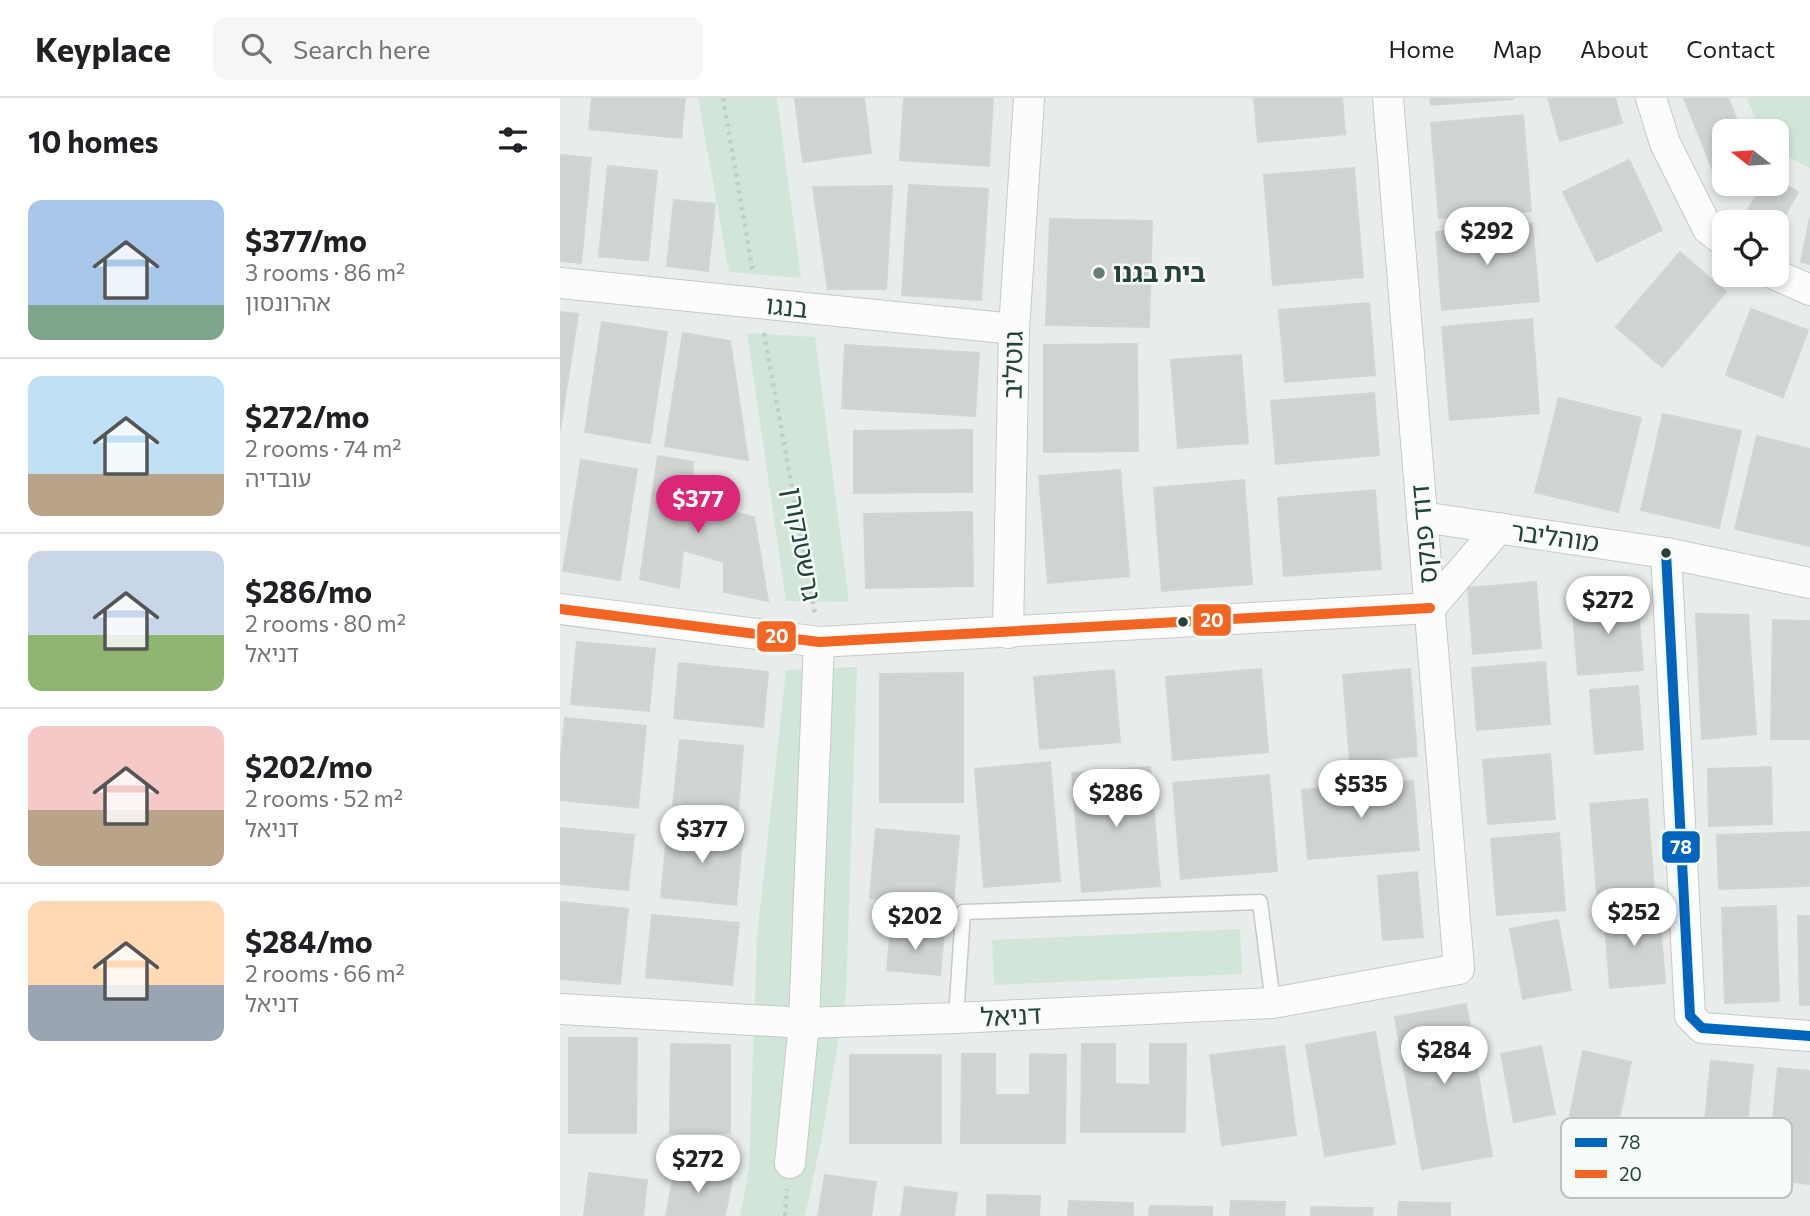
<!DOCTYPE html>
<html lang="en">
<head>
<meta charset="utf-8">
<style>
  body { margin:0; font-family:Commissioner,"Noto Sans Hebrew",sans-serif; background:#f6f6f6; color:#202124; height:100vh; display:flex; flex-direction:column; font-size:26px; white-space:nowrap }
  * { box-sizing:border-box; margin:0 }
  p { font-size:23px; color:#757577 }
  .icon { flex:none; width:38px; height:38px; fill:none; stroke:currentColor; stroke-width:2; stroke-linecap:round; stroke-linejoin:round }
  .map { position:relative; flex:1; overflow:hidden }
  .side { display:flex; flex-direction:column; background:#fff; width:560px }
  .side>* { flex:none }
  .needle { width:46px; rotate:287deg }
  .tools { position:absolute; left:1152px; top:21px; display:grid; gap:14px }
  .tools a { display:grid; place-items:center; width:77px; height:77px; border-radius:14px; background:#fff; box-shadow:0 4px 10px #0003; font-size:35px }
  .price { position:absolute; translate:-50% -60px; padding:0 16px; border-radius:24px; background:#fff; color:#222; font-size:23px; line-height:46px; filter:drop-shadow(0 2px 4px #0008) }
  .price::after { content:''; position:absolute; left:50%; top:42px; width:21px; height:16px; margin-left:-10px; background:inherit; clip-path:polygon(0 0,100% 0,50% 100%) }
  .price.on { background:#db2777; color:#fff }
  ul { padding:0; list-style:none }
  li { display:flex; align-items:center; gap:21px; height:175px; padding:0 28px }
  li+li { border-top:2px solid #e0e0e0 }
  li span { display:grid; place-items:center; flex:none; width:196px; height:140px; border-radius:14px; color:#555 }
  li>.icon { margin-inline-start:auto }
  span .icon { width:84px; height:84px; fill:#fffc; stroke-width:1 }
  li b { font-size:30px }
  h2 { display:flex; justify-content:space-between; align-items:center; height:84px; padding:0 28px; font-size:30px }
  header { display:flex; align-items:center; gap:42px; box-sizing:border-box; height:98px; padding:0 35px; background:#fff; border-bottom:2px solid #e0e0e0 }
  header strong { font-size:33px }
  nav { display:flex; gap:38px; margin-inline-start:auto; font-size:24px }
  .search { width:490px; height:63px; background:#f6f6f6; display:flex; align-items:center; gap:18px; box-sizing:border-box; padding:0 24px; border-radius:14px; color:#757577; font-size:26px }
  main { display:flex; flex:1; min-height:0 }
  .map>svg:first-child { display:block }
  .green { fill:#d1e6d8 }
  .building { fill:#cfd4d2; stroke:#d1d6d4; stroke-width:2 }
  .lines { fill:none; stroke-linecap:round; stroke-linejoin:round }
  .service-casing { stroke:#c5cac8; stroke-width:17 }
  .minor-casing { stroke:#c5cac8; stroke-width:32 }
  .path { stroke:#c3ccca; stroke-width:4.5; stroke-dasharray:3.5 5; stroke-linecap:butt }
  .service { stroke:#fcfcfc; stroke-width:14 }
  .minor { stroke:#fcfcfc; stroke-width:30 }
  .bus-1-casing { stroke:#f7fbf9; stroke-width:16 }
  .bus-2-casing { stroke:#f7fbf9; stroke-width:16 }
  .bus-1 { stroke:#0065bd; stroke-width:10 }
  .bus-2 { stroke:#f26522; stroke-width:10 }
  .poi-dot { fill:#697e78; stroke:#f7fbf9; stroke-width:2.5 }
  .bus-dot { fill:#24423a; stroke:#f7fbf9; stroke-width:2.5 }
  .labels { text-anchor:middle; stroke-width:5; stroke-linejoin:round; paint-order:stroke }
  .poi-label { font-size:26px; font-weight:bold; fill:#24423a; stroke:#f7fbf9; text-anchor:start }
  .street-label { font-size:26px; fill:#24423a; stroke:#f7fbf9 }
  .key { fill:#f7fbf9; stroke:#b8c4c0; stroke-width:2 }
  .key-label { font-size:19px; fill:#24423a }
  .line-badge { stroke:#f7fbf9; stroke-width:2.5 }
  .badge-label { font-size:19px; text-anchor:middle; font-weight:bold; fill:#fff }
</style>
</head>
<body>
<header>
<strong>Keyplace</strong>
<div class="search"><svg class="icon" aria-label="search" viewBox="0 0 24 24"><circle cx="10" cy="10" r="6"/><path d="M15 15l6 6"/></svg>Search here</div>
<nav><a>Home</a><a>Map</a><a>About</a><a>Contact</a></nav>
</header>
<main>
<section class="side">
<h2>10 homes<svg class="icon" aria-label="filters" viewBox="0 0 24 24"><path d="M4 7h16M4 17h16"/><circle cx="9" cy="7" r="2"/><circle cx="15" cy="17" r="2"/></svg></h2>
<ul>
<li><span style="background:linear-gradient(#a9c7e8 75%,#7fa58c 0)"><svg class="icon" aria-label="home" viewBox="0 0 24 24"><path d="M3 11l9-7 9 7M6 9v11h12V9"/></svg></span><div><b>$377/mo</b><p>3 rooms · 86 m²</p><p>אהרונסון</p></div></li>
<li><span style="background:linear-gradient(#bfe0f5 70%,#b9a48a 0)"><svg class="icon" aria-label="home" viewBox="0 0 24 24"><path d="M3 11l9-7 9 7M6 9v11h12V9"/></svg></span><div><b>$272/mo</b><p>2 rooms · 74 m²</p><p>עובדיה</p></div></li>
<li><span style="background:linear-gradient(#c9d6e8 60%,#8fb573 0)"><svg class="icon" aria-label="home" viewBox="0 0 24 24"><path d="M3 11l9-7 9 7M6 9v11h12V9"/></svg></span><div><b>$286/mo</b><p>2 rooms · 80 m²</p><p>דניאל</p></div></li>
<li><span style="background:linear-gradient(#f6c9c9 60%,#b9a48a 0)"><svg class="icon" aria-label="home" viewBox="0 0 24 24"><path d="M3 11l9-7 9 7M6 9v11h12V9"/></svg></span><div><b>$202/mo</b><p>2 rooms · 52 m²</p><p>דניאל</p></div></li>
<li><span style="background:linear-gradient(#ffd9b3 60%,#9aa5b1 0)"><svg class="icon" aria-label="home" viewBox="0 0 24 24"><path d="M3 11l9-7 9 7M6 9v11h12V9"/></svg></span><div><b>$284/mo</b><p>2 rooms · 66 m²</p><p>דניאל</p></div></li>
</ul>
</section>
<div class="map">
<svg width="1250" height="1118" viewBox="0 0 1250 1118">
  <rect width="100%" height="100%" fill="#e8edeb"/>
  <g class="green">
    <polygon points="138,0 217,0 241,180 169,174"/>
    <polygon points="1187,0 1250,0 1250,70 1216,53 1216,33 1200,33"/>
    <polygon points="187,235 255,239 289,504 226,503"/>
    <polygon points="297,569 286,897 262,1039 245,1118 180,1118 189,1072 197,840 226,572"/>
    <polygon points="680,831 682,876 434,887 432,842"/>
  </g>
  <g class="building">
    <polygon points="32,0 125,0 121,40 29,31"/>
    <polygon points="235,0 304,0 311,55 243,64"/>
    <polygon points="344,0 433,0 429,68 340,62"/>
    <polygon points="694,0 782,0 785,36 698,44"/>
    <polygon points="870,0 953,0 953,1 871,7"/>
    <polygon points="988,0 1055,0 1062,25 1000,43"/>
    <polygon points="1124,0 1168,0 1181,33 1164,33 1164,83 1158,85"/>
    <polygon points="963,17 971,113 879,120 871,25"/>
    <polygon points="0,57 31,60 21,165 0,163"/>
    <polygon points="1069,62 1102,132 1037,164 1003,94"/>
    <polygon points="48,68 97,73 88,163 39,158"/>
    <polygon points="794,70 803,179 713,187 704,77"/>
    <polygon points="1216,81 1238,94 1216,133 1216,124 1181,124 1203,86 1216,86"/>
    <polygon points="349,87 428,91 421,202 342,197"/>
    <polygon points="332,88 326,191 268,191 253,89"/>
    <polygon points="114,102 155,106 148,173 107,168"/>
    <polygon points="1250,120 1250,166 1241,164"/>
    <polygon points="490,121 592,123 589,229 486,227"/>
    <polygon points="972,126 979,203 882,212 876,134"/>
    <polygon points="1120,154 1166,194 1102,269 1056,229"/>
    <polygon points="809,205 815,277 725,284 719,212"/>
    <polygon points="1191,211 1248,232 1223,299 1166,277"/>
    <polygon points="0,214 18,216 0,332"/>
    <polygon points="972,221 979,315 890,322 882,229"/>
    <polygon points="42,224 107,234 90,345 25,334"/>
    <polygon points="123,235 170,243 188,362 105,348"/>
    <polygon points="577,246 578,353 484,354 484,247"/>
    <polygon points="285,247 419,255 415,318 282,310"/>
    <polygon points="681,257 688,345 618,350 611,262"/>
    <polygon points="814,295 819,357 716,366 711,303"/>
    <polygon points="999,300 1081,320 1058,414 975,394"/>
    <polygon points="1103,316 1181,333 1159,430 1081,412"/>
    <polygon points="412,332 412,394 294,395 294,333"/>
    <polygon points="1197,338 1250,351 1250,448 1175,431"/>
    <polygon points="98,358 133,364 131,404 194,419 208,503 164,494 164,464 123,452 119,490 80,481"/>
    <polygon points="21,362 77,371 60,482 3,473"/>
    <polygon points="560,372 569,478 488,485 479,378"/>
    <polygon points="684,382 692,486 602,493 594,390"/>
    <polygon points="815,392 821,471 724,478 718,400"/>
    <polygon points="412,414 413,488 306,490 304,416"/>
    <polygon points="976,484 981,550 913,556 908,490"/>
    <polygon points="1077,499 1083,572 1018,577 1012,505"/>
    <polygon points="1136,516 1188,517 1196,636 1142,641"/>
    <polygon points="1213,522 1250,523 1250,641 1211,641"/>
    <polygon points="17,544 95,551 89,613 11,606"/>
    <polygon points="985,564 990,626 917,632 912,570"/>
    <polygon points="119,565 208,574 203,629 114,620"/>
    <polygon points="701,571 708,654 613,662 606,579"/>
    <polygon points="850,571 857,658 790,664 783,577"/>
    <polygon points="554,572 560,644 480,651 474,579"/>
    <polygon points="403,575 403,704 320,704 320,576"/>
    <polygon points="1078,588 1083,651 1035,656 1030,592"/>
    <polygon points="5,620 86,628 78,710 0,702 0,667"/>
    <polygon points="120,642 183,648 178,713 113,707"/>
    <polygon points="990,656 995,721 928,726 923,662"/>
    <polygon points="490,664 500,783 424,789 415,671"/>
    <polygon points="590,669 600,788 522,794 512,675"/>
    <polygon points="1211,669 1212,726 1149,728 1148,671"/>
    <polygon points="709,677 717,773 621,781 613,685"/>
    <polygon points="853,683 859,752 748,761 742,692"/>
    <polygon points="1087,701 1094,791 1037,796 1030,706"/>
    <polygon points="108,728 183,735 176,807 101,799"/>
    <polygon points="0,730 74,737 68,792 0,786"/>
    <polygon points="316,731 399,738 393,807 310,800"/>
    <polygon points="1250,734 1250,788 1159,791 1157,737"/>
    <polygon points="999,735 1005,812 937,817 931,741"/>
    <polygon points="857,774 863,839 823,842 818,778"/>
    <polygon points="0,804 68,811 60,886 0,881"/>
    <polygon points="1216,808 1219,903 1165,905 1162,810"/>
    <polygon points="1099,811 1105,885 1050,890 1044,815"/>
    <polygon points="92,817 179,825 172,887 86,879"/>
    <polygon points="1238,818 1250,818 1250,907 1240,907"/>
    <polygon points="998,822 1011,892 963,901 950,831"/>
    <polygon points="331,830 384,835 380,877 327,872"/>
    <polygon points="906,906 932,1058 862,1071 835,919"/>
    <polygon points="815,934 835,1046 765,1058 746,947"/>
    <polygon points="9,940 77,940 76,1035 9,1035"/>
    <polygon points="111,946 170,947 170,1035 110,1035"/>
    <polygon points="522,946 555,946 555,986 590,987 590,946 626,946 625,1034 521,1034"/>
    <polygon points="724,948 736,1037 662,1047 650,957"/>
    <polygon points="981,948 995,1016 954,1024 941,956"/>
    <polygon points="1023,953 1071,964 1048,1073 1001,1062"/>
    <polygon points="402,956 435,956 435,997 470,997 470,956 506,957 505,1045 401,1045"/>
    <rect x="290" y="957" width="91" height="88"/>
    <polygon points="1151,963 1193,967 1181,1086 1139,1081"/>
    <polygon points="1218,970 1250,973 1249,1086 1207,1081"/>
    <polygon points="115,1071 172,1081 165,1118 106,1118"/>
    <polygon points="29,1075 87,1082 83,1118 24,1118"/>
    <polygon points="265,1077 316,1084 311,1118 258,1118"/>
    <polygon points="345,1089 397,1095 394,1118 341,1118"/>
    <polygon points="427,1097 480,1098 479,1118 427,1118"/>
    <polygon points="509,1103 573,1105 573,1118 508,1118"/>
    <polygon points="671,1103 725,1104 724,1118 670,1118"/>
    <polygon points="839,1104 890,1105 890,1118 838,1118"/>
    <polygon points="590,1108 652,1109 652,1118 589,1118"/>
    <polygon points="751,1109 813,1110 812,1118 751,1118"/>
  </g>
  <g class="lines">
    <g class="service-casing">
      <polyline id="service" points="396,920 403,814 700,804 713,905"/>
    </g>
    <g class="minor-casing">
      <g id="minor">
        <polyline points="1091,0 1105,45 1148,131 1164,143"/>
        <polyline points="1216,177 1250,192"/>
        <polyline points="0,185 454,231"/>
        <polyline points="862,419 1106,455 1250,485"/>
        <polyline points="1106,455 1130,918 1142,930 1250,938"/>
        <polyline points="870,510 939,430"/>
        <polyline points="0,511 259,544 870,510"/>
        <polyline points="448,535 454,231 469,0"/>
        <polyline points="0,911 244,925 396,920 713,905 899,871 828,0"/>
        <polyline points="230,1065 244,925 259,544"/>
      </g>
    </g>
    <g class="path">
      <polyline points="163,0 193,175"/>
      <polyline points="204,235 255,516"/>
      <polyline points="225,1118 227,1091"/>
    </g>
    <use href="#service" class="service"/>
    <use href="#minor" class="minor"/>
    <g class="bus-1-casing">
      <polyline id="bus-1" points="1106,455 1130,918 1142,930 1250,938"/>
    </g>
    <g class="bus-2-casing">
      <polyline id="bus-2" points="0,511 259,544 870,510"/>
    </g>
    <use href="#bus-1" class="bus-1"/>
    <use href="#bus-2" class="bus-2"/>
  </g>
  <circle class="poi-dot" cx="539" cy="175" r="7"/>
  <g class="bus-dot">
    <circle cx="1106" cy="455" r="6"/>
    <circle cx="623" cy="524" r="6"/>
  </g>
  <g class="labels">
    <g class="poi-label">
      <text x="553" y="184">בית בגנו</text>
    </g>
    <g class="street-label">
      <text transform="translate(227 209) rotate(6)" y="9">בנגו</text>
      <text transform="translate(453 267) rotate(-89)" y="9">גוטליב</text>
      <text transform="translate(864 436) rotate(-95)" y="9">דוד פנקס</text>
      <text transform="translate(995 439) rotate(8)" y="9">מוהליבר</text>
      <text transform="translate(242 446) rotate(80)" y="9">גרשטנקורן</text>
      <text transform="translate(451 918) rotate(-3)" y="9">דניאל</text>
    </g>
  </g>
  <rect x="1001" y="1020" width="231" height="80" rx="10" class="key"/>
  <rect x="1015" y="1040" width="32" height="9" fill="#0065bd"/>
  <rect x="1015" y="1072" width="32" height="8" fill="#f26522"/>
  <g class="key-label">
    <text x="1059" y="1051">78</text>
    <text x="1059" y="1083">20</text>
  </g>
  <g class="line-badge">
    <rect x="632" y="505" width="40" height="34" rx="7" fill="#f26522"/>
    <rect x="196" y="522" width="41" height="33" rx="7" fill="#f26522"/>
    <rect x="1101" y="732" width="40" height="34" rx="7" fill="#0065bd"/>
  </g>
  <g class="badge-label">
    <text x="652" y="529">20</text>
    <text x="217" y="545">20</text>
    <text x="1121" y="756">78</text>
  </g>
</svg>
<div class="tools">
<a><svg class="needle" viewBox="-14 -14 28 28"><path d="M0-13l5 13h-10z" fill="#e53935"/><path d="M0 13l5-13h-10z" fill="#757577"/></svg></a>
<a><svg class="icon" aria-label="locate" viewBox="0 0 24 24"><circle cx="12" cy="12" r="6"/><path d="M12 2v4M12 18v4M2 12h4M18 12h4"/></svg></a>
</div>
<b class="price" style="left:927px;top:169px">$292</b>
<b class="price on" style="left:138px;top:437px">$377</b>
<b class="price" style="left:1048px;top:538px">$272</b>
<b class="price" style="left:801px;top:722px">$535</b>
<b class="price" style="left:556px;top:731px">$286</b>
<b class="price" style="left:142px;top:767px">$377</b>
<b class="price" style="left:1074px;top:850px">$252</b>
<b class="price" style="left:355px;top:854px">$202</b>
<b class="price" style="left:884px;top:988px">$284</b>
<b class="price" style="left:138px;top:1097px">$272</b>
</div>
</main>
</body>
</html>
